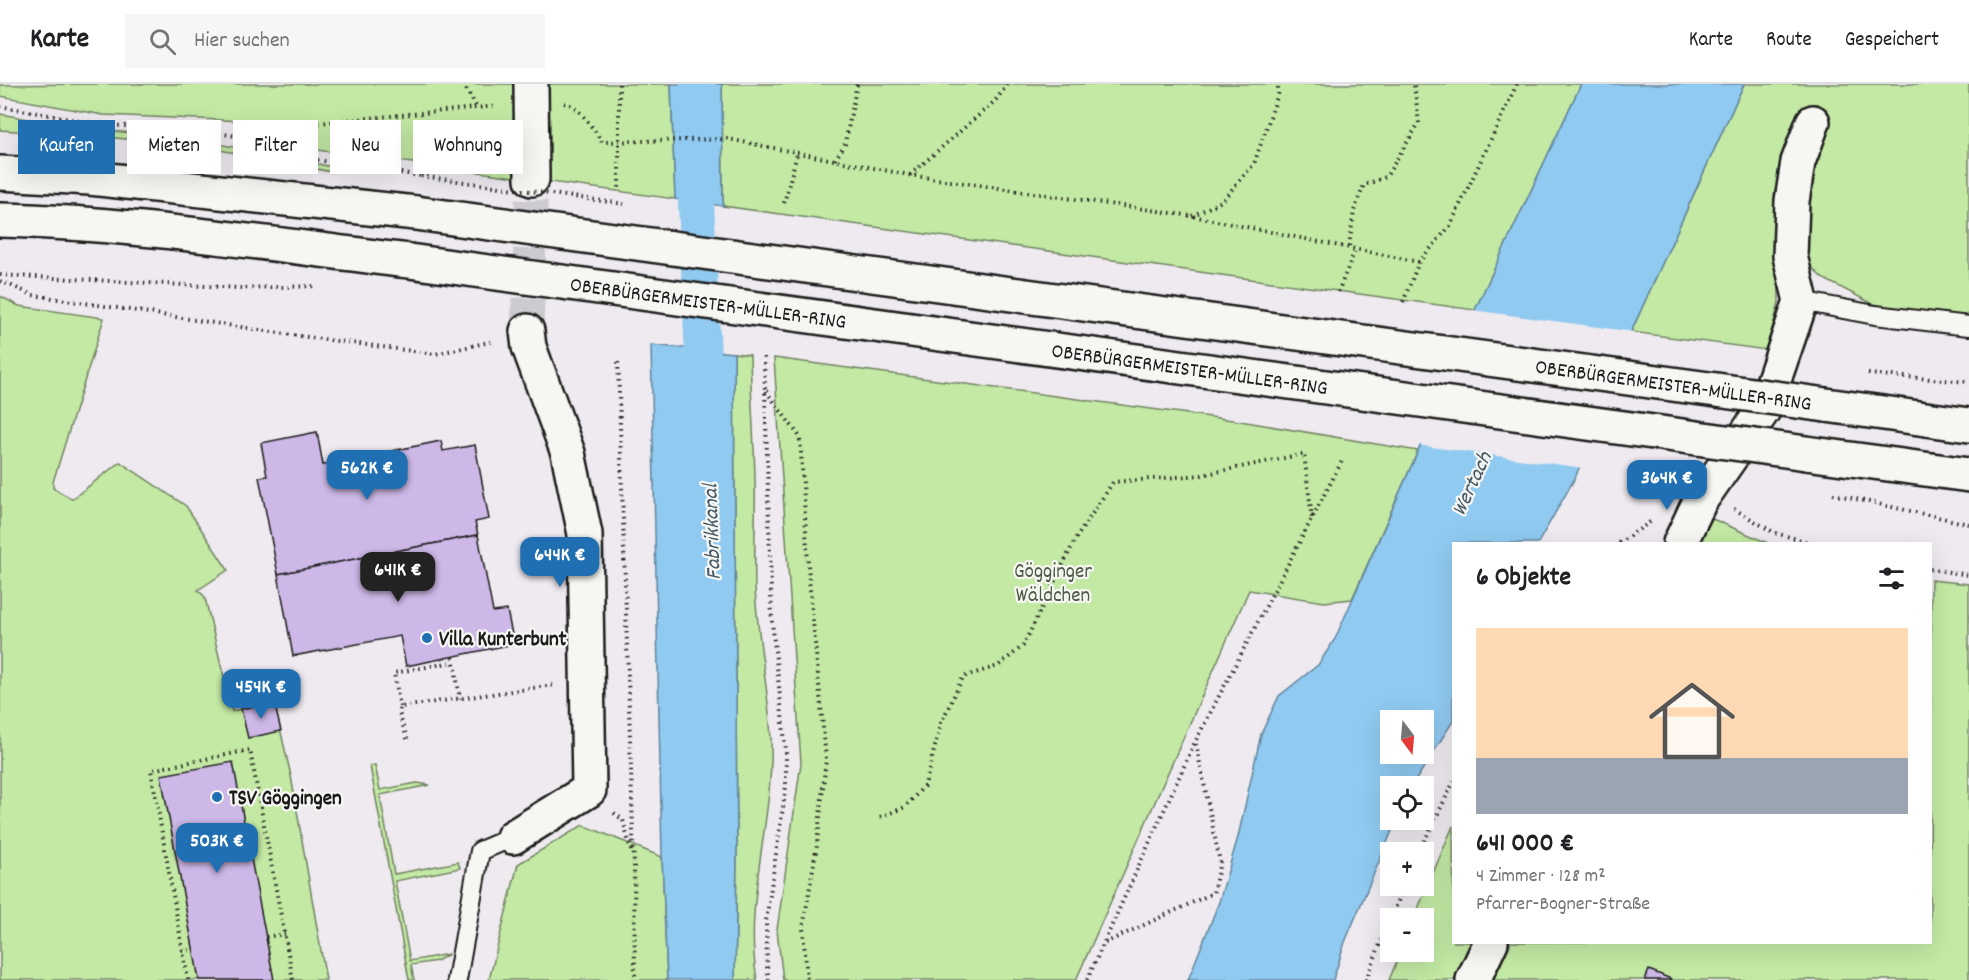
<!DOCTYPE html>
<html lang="de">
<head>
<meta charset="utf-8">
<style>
  body { margin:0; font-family:Dekko,sans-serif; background:#f6f6f6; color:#202124; height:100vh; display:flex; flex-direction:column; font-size:22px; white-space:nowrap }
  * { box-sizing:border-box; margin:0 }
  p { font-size:20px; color:#757577 }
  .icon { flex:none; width:33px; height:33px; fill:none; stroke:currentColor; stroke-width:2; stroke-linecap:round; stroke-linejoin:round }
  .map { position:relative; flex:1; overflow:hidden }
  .drawer { position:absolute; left:1452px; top:458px; width:480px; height:402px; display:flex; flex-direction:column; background:#fff; border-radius:0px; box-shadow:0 6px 24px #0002 }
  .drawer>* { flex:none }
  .top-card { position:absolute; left:18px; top:36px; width:570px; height:54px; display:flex; gap:12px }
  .needle { width:39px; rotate:164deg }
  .fabs { position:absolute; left:1380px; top:626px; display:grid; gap:12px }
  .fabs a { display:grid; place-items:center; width:54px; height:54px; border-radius:0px; background:#fff; box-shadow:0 6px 24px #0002; font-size:30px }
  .price { position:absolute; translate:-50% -51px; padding:0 14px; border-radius:12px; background:#1f6fb2; color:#fff; font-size:20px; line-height:39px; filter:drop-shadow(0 2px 3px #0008) }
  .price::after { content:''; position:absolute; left:50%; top:36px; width:18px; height:14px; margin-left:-9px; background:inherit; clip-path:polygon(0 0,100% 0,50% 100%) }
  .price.selected { background:#222; color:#fff }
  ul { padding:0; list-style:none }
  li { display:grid; align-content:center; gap:12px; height:318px; padding:0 24px }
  li span { display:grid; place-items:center; height:186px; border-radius:0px; color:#555 }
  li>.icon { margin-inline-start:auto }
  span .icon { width:108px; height:108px; fill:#fffc; stroke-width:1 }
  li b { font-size:26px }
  h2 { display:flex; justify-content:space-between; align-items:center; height:72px; padding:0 24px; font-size:26px }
  .chip { padding:0 21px; border-radius:0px; background:#fff; box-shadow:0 6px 24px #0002; font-size:21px; line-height:54px }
  .chip.selected { background:#1f6fb2; color:#fff }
  header { display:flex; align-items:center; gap:36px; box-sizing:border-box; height:84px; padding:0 30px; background:#fff; border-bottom:2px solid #e0e0e0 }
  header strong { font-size:28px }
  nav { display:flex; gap:33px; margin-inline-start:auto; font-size:21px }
  .search { width:420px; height:54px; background:#f6f6f6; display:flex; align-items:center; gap:15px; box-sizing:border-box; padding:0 21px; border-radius:0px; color:#757577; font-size:22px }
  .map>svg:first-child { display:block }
  .green { fill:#c3e9a4; stroke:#708260; stroke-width:1.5 }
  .water { fill:#90caf0; stroke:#62849b; stroke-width:1.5; fill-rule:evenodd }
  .pier { fill:#eeeaf0 }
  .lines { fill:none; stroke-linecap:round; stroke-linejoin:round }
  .canal { stroke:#90caf0; stroke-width:36 }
  .building { fill:#cdb8e7; stroke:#1c1c1c; stroke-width:1.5 }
  .street-tunnel { stroke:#cecbd0; stroke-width:33; stroke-dasharray:33 16; stroke-linecap:butt }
  .lane-casing { stroke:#1c1c1c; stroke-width:22 }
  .street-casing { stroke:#1c1c1c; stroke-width:38 }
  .highway-casing { stroke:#1c1c1c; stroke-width:38 }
  .path { stroke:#1c1c1c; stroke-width:4; stroke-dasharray:1.5 4.5; stroke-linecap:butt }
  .lane { stroke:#f6f6f2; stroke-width:18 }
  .street { stroke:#f6f6f2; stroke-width:33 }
  .highway { stroke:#f6f6f2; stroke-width:33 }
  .highway-bridge-casing { stroke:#1c1c1c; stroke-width:38; stroke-linecap:butt }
  .path-bridge { stroke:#1c1c1c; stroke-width:4; stroke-dasharray:1.5 4.5; stroke-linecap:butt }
  .highway-bridge { stroke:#f6f6f2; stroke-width:33 }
  .poi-dot { fill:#1f6fb2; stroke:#f6f6f2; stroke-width:2 }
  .labels { text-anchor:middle; stroke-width:4.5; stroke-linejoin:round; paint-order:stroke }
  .street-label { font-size:21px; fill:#1c1c1c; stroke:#f6f6f2 }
  .park-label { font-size:21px; fill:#4e5a45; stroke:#f6f6f2 }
  .poi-label { font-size:21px; font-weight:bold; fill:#1c1c1c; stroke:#f6f6f2; text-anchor:start }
  .water-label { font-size:22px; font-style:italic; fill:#455966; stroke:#f6f6f2 }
</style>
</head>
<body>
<header>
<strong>Karte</strong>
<div class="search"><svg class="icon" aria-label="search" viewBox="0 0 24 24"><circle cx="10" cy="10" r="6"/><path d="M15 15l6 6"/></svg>Hier suchen</div>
<nav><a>Karte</a><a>Route</a><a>Gespeichert</a></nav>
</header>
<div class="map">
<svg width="1969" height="896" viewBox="0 0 1969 896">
  <rect width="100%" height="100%" fill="#eeeaf0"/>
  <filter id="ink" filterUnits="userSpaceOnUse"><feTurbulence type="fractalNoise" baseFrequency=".0167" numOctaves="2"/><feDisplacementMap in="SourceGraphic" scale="12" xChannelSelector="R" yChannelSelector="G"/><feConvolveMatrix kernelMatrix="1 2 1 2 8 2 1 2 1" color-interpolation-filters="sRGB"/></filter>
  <g filter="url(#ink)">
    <g class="green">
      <polygon points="92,0 671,0 675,115 288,62 270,38 103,31 0,12 0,1"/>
      <polygon points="722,0 1581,0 1475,226 723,122"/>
      <polygon points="1744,0 1969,0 1969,242 1926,237 1871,219 1822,194 1794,164 1778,138 1779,218 1767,266 1631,248"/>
      <polygon points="0,30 81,44 194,55 333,83 332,88 194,61 81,51 0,46"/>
      <polygon points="0,212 19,222 104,234 53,398 53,404 72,415 120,378 186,422 228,486 198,506 204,512 206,518 232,627 274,618 291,692 326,896 0,896"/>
      <path d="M734,269L750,271C751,312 754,353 755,394C756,430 754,466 755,503C757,554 769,605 771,656C774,737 743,816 757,896H735L737,770Z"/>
      <polygon points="774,274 1240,337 1418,367 1352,515 1324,518 1249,506 1076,896 783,896 777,846 801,679"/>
      <polygon points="1708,433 1768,459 1696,459"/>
      <polygon points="1931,496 1969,500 1969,896 1493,896 1511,858 1930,858"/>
      <polygon points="375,681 380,706 417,699 430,701 380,711 394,790 458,778 460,784 395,797 410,877 449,870 437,877 411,881 414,896 409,896 370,682"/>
      <polygon points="583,741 662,773 667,896 489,896 518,780"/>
      <polygon points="1453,742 1454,858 1479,858 1461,896 1389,896 1401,867 1424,867 1424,834 1414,834"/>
    </g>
    <g class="water">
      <polygon points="671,0 722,0 723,122 675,115"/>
      <path d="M1581,0H1744L1631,248L1576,392L1538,459H1454L1453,637L1412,702H1390V735H1397L1345,858L1333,896H1188L1219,818L1238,753L1261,650L1279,612L1318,581L1335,555L1418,367L1475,226ZM1390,636H1424V669H1390Z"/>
      <polygon points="651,261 734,269 737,770 735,896 667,896 662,773"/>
    </g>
    <polygon class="pier" points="1472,226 1634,248 1583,384 1417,361"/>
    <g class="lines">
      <polyline class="canal" points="698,0 696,118 705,317"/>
    </g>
    <g class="building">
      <polygon points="317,348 323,381 441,357 443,367 475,361 489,435 475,438 478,451 278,490 259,393 267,392 261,359"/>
      <polygon points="478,451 493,528 507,526 514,560 406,582 400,552 293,572 278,490"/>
      <polygon points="274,618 281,647 248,654 241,625"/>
      <polygon points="233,678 245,743 274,896 199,896 161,691"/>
      <polygon points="1649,886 1671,895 1671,896 1645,896"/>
    </g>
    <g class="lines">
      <polyline class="street-tunnel" points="527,247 532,95"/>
      <g class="lane-casing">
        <g id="lane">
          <polyline points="1801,217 1875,231 1969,242"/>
          <polyline points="457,896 480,767 513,753"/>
        </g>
      </g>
      <g class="street-casing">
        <g id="street">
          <polyline points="531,0 532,95"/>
          <polyline points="1680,459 1700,417 1764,325 1801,217 1790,172 1792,117 1798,78 1813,38"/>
          <polyline points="513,753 589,706 585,450 568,369 529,263 527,247"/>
          <polyline points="1473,896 1491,858"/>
        </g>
      </g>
      <g class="highway-casing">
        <g id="highway">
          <polyline points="0,89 90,94 416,129"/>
          <path d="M0,136C137,139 273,161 409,177"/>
          <polyline points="1826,321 1969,341"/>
          <polyline points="1806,369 1969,391"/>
        </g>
      </g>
      <g class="path">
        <polyline points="463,0 477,24"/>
        <polyline points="619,0 619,108"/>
        <path d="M564,19C580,22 593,45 602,58L728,55L909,91L1192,132L1419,178"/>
        <polyline points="0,22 102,41 194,45 242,53 276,67 317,76 421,92"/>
        <polyline points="242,53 267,46 337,37 497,22"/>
        <polyline points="835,76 845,60 857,0"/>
        <polyline points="910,91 995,17 1008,0"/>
        <polyline points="784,119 797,70"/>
        <polyline points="1192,132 1222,117 1254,80 1278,10 1278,0"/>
        <polyline points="1349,162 1354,127 1364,101 1386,93 1419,39 1414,0"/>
        <polyline points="0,191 240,204 317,202"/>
        <polyline points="0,197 33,211 292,251 435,270 494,257"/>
        <polyline points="1338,208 1356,164"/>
        <polyline points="1403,218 1419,178 1450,142 1517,0"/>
        <polyline points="764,273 772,538 786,668 786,703 766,837 767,885 769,896"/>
        <polyline points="618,278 634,779 635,896"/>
        <polyline points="1868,290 1969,298"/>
        <polyline points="766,307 800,353 809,495 826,675 817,761 803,844 807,896"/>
        <polyline points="1833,410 1969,440"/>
        <polyline points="1734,425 1775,449 1812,459"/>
        <polyline points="1619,459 1653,436"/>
        <polyline points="1930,485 1969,491"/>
        <polyline points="453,573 460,615"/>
        <polyline points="400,623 394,589 453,578"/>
        <polyline points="407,655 399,629 400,623 554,601"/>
        <polyline points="614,729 623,736 632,770"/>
        <polyline points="880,733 905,723 925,701 941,639 963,593 998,582 1023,562 1075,456 1113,398 1202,391 1304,370 1312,434"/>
        <polyline points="1419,768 1454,697"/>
        <polyline points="1391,834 1405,801"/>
        <polyline points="266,853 285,850"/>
        <polyline points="1105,859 1213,809 1220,778 1196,660"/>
        <polyline points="182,867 193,866"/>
        <polyline points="188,896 151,686 250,666 293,896"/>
        <polyline points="1087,896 1195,658 1343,375"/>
        <polyline points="1366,896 1390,835"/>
      </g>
      <use href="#lane" class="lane"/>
      <use href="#street" class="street"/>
      <use href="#highway" class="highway"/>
      <g class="highway-bridge-casing">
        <g id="highway-bridge">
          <path id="s1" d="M416,129L1826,321"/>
          <path id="s2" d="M409,177L1806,369"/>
        </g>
      </g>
      <polyline class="path-bridge" points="421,92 624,120"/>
      <use href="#highway-bridge" class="highway-bridge"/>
    </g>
  </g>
  <g class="poi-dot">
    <circle cx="427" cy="554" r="6"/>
    <circle cx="217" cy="713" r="6"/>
  </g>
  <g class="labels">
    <g class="street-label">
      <text dy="7" stroke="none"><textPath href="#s2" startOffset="302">OBERBÜRGERMEISTER-MÜLLER-RING</textPath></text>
      <text dy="7" stroke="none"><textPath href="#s2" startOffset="788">OBERBÜRGERMEISTER-MÜLLER-RING</textPath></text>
      <text dy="7" stroke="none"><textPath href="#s1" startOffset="1269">OBERBÜRGERMEISTER-MÜLLER-RING</textPath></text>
    </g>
    <g class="park-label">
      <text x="1053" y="493">Gögginger<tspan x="1053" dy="24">Wäldchen</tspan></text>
    </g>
    <g class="poi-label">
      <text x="439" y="561">Villa Kunterbunt</text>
      <text x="229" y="720">TSV Göggingen</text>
    </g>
    <g class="water-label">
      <text transform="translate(1470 399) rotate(-65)" y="8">Wertach</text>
      <text transform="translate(710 448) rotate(-92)" y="8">Fabrikkanal</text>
    </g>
  </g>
</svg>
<div class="fabs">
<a><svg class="needle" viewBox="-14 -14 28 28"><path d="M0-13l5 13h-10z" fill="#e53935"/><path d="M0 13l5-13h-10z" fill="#757577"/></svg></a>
<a><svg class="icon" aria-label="locate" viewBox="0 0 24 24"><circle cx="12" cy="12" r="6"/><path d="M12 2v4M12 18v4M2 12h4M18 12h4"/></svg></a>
<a>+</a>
<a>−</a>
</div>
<b class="price" style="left:367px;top:417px">562K €</b>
<b class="price" style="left:1667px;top:427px">364K €</b>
<b class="price" style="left:560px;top:504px">644K €</b>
<b class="price selected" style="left:398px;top:519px">641K €</b>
<b class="price" style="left:261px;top:636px">454K €</b>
<b class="price" style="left:217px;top:790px">503K €</b>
<div class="top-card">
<a class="chip selected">Kaufen</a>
<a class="chip">Mieten</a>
<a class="chip">Filter</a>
<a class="chip">Neu</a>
<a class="chip">Wohnung</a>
</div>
<section class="drawer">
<h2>6 Objekte<svg class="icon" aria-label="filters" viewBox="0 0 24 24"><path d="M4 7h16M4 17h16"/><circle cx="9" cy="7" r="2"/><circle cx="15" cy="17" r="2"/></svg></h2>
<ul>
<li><span style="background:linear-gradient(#ffd9b3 70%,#9aa5b1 0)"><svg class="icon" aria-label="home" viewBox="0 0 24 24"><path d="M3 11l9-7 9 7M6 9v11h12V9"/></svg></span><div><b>641 000 €</b><p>4 Zimmer · 128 m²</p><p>Pfarrer-Bogner-Straße</p></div></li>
</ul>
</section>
</div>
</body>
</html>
